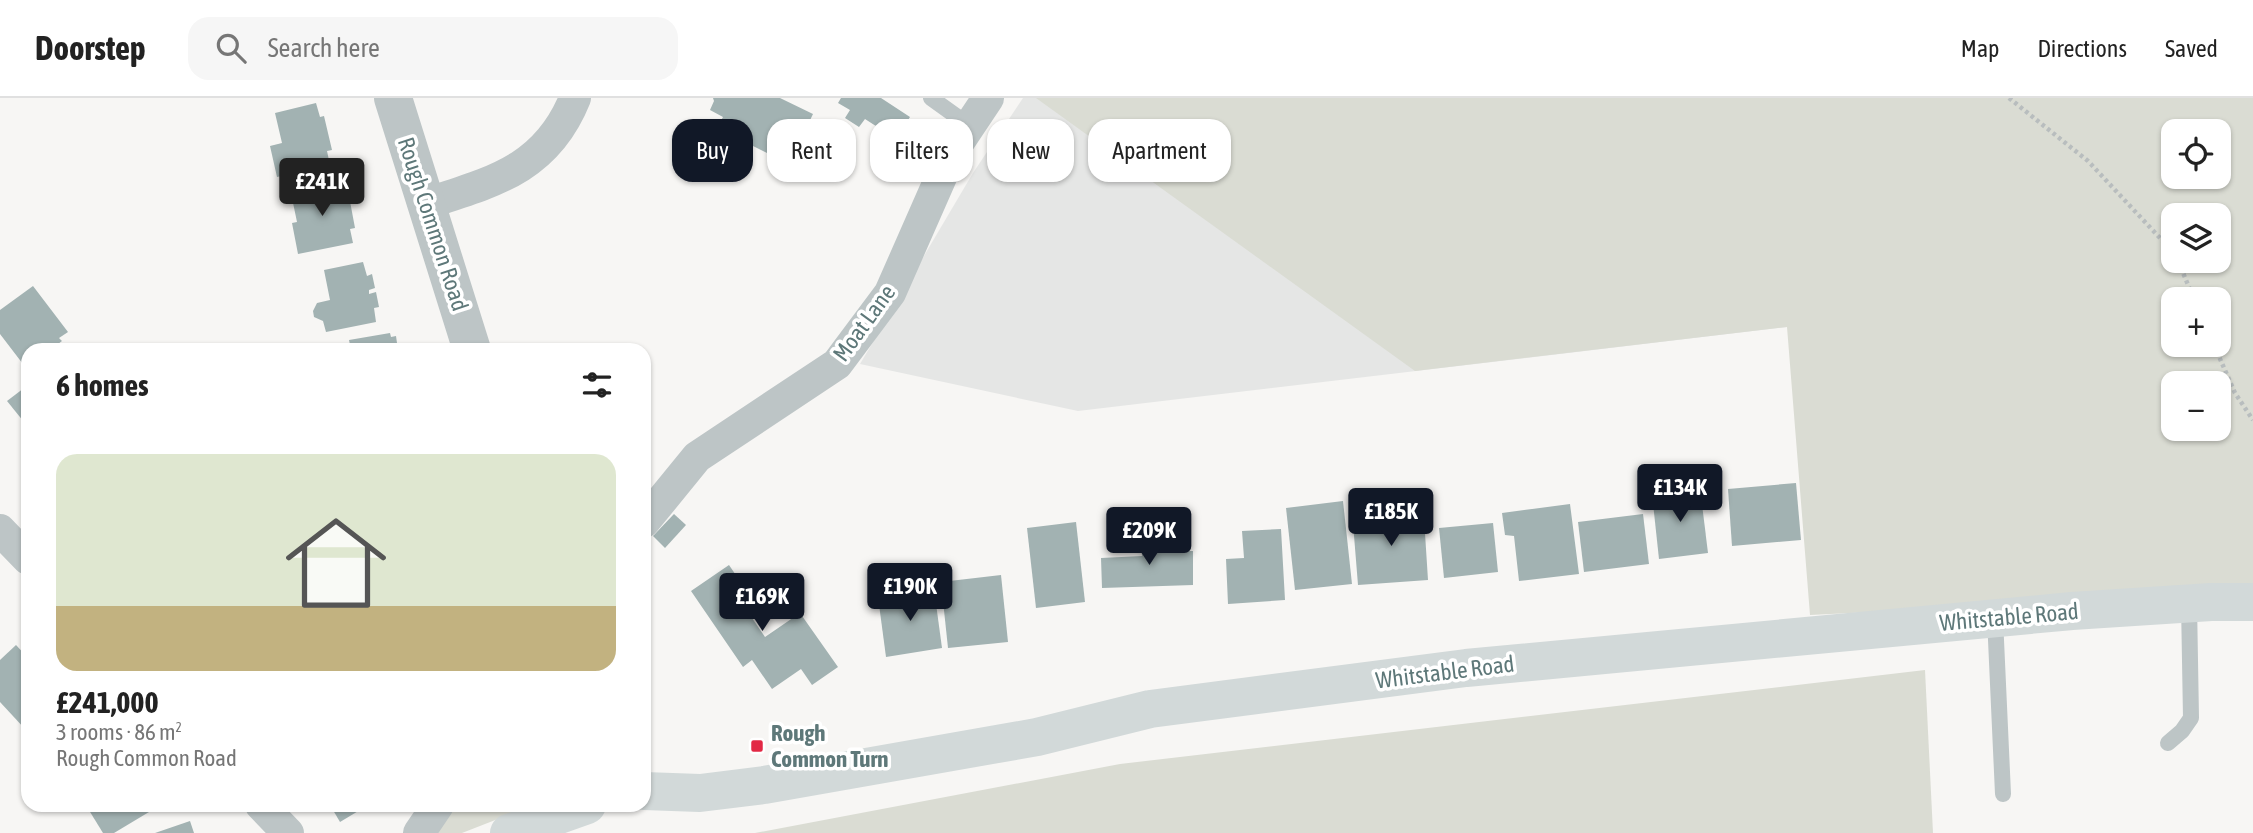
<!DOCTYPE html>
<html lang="en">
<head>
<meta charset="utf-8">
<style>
  body { margin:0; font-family:"Asap Condensed",sans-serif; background:#f6f6f6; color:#222; height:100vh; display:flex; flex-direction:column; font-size:26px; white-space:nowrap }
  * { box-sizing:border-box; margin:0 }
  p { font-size:23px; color:#767676 }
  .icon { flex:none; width:38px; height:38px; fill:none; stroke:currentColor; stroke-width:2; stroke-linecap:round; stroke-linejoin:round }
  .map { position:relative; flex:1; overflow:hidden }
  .side { position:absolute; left:21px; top:245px; width:630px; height:469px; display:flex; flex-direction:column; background:#fff; border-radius:21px; box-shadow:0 2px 5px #0004 }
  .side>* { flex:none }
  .hud { position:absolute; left:672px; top:21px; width:665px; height:63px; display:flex; gap:14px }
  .buttons { position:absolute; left:2161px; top:21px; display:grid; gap:14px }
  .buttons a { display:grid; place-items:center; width:70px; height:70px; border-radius:14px; background:#fff; box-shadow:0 2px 5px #0004; font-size:35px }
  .price { position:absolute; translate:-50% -60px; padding:0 16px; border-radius:7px; background:#111827; color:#fff; font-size:23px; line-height:46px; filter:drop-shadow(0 2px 4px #0008) }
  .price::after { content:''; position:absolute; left:50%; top:42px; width:21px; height:16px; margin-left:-10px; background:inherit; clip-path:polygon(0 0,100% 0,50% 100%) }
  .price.active { background:#222; color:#fff }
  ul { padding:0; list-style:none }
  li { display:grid; align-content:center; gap:14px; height:371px; padding:0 35px }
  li+li { border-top:2px solid #e0e0e0 }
  li span { display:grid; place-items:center; height:217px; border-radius:21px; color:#555 }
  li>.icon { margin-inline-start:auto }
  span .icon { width:126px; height:126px; fill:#fffc; stroke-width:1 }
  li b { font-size:30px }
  h2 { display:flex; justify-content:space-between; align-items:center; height:84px; padding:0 35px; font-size:30px }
  .chip { padding:0 24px; border-radius:21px; background:#fff; box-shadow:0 2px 5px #0004; font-size:24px; line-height:63px }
  .chip.active { background:#111827; color:#fff }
  header { display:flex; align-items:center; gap:42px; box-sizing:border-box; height:98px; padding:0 35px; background:#fff; border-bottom:2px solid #e0e0e0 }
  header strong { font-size:33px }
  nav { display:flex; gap:38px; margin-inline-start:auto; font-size:24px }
  .search { width:490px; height:63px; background:#f6f6f6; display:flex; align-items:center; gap:18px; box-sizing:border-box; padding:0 24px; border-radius:21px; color:#767676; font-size:26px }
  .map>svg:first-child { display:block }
  .built { fill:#e5e6e5 }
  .green { fill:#dadcd3; fill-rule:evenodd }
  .building { fill:#a2b2b2 }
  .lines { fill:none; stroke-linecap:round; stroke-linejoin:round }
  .path { stroke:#b8bdbe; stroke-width:4.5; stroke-dasharray:3.5 3.5; stroke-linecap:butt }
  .service { stroke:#bdc5c6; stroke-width:16 }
  .minor { stroke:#bdc5c6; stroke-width:32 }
  .tertiary { stroke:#bdc5c6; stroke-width:38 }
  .primary { stroke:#d2d9d9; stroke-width:38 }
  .poi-dot { fill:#e22844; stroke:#fff; stroke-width:2.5 }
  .labels { text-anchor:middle; stroke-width:7; stroke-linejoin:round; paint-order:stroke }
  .street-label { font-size:23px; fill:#5e7879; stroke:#fff }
  .poi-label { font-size:23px; font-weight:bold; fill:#5e7879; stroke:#fff; text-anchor:start }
</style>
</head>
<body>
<header>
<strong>Doorstep</strong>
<div class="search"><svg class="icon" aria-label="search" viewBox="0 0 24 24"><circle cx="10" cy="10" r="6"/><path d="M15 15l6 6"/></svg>Search here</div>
<nav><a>Map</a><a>Directions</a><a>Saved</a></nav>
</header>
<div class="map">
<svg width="2253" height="735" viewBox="0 0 2253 735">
  <rect width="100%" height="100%" fill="#f7f6f4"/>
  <polygon class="built" points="1023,0 1879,0 1787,229 1078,313 860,266 973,75"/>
  <g class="green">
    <path d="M1036,0H2253V495L1810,517L1787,229L1415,273ZM2174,33H2219V79H2174ZM2174,117H2219V163H2174ZM2174,201H2219V247H2174ZM2174,285H2219V331H2174Z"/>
    <polygon points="1925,572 1933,735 755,735 1120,666"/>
    <polygon points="454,707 534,707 462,735 436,735"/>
  </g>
  <g class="building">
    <polygon points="713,0 780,0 813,16 789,66 717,30 723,19 710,12 714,3"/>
    <polygon points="841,0 881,0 910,19 896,41 865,21 859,29 845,20 850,12 838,5"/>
    <polygon points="316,5 320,19 324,18 332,52 327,53 330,67 277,79 270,48 282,45 275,15"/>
    <polygon points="340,83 343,99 349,98 355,130 350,131 353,145 298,156 292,125 297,124 292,100 301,98 300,91"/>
    <polygon points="363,164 367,178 372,176 375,190 369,192 369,196 376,194 379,209 374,210 376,224 326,234 323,223 314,219 313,213 317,205 330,202 324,172"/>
    <polygon points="33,188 68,234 59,240 62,243 50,252 28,252 28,269 26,270 0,236 0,212"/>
    <polygon points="390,235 391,239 396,238 398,252 351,252 349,242"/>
    <polygon points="28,287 28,329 7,303"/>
    <polygon points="1796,385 1801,442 1732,448 1728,391"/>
    <polygon points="1700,390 1708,455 1659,461 1652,396"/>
    <polygon points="1343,403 1352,486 1295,492 1286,410"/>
    <polygon points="1423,404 1428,482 1358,487 1352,413 1369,411 1370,426 1407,423 1406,405"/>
    <polygon points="1570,406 1579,476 1519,483 1514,438 1505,437 1502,415"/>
    <polygon points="674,416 686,427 665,450 653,438"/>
    <polygon points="1643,416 1649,466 1584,474 1578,424"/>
    <polygon points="1076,424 1085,504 1036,510 1027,430"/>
    <polygon points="1493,425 1498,474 1444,480 1439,430"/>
    <polygon points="1281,431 1285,502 1228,506 1226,461 1244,460 1242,433"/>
    <polygon points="1166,439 1167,453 1193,453 1193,487 1102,490 1101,460 1142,458 1141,440"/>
    <polygon points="729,467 761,514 752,520 765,539 800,515 838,569 812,587 801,571 772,591 752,562 743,569 691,493"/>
    <polygon points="1001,477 1008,544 948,550 941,484"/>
    <polygon points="934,491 942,550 886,559 878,499"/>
    <polygon points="16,547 28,560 28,629 25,631 0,604 0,562"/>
    <polygon points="90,707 152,707 154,711 114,735 103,735 87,709"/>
    <polygon points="330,707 358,707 360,712 340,724"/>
    <polygon points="190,723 194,735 155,735"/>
  </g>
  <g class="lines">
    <g class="path">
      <polyline points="2009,0 2088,63 2174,155"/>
      <polyline points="2178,163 2194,201"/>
      <polyline points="2214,247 2235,295 2253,322"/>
    </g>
    <g class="service">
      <polyline points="931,0 970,28"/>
      <polyline points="1995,520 2003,696"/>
      <polyline points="2168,645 2182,633 2191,620 2189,505"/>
    </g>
    <g class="minor">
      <path d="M425,106C492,84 546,72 575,0"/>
      <polyline points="644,424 697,359 837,266 890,195 952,54 988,0"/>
      <polyline points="0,432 28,461"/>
      <polyline points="261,707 288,735"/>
      <polyline points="419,735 438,707"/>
    </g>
    <polyline class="tertiary" points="393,0 472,252"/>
    <g class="primary">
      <polyline points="644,693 700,695 764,687 1037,639 1150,611 1466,570 2072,513 2211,504 2253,504"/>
      <polyline points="509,735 587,707"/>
    </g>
  </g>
  <rect class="poi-dot" x="750" y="641" width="14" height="14" rx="3.5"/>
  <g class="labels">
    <g class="street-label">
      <text transform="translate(433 126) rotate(72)" y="8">Rough Common Road</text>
      <text transform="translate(864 225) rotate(-54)" y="8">Moat Lane</text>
      <text transform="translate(2009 519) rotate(-5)" y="8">Whitstable Road</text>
      <text transform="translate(1445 574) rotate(-7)" y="8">Whitstable Road</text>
    </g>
    <g class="poi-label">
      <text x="771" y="643">Rough<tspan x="771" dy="26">Common Turn</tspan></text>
    </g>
  </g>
</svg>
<div class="buttons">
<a><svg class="icon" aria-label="locate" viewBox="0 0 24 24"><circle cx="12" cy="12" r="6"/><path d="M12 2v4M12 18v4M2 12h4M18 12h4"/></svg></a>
<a><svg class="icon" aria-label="layers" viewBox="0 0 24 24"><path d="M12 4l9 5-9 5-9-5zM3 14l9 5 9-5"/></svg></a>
<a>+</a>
<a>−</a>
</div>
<b class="price active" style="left:322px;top:120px">£241K</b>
<b class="price" style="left:1680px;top:426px">£134K</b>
<b class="price" style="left:1391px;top:450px">£185K</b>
<b class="price" style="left:1149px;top:469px">£209K</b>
<b class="price" style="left:910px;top:525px">£190K</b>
<b class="price" style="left:762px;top:535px">£169K</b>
<div class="hud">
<a class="chip active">Buy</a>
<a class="chip">Rent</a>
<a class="chip">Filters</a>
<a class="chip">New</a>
<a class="chip">Apartment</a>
</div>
<section class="side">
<h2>6 homes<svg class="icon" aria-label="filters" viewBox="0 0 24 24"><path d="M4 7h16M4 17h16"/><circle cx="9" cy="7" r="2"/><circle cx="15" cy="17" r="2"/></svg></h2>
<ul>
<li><span style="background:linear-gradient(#dfe7d0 70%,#c2b280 0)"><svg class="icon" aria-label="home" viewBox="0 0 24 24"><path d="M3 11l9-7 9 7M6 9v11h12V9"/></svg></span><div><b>£241,000</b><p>3 rooms · 86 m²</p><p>Rough Common Road</p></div></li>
</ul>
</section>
</div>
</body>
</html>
